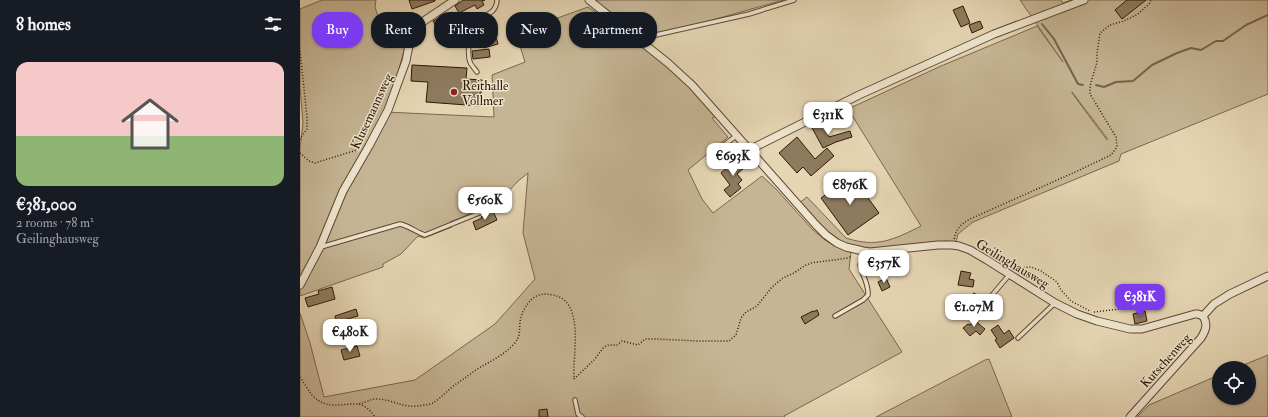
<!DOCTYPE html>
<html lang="en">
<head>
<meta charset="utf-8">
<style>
  body { margin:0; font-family:"IM FELL Double Pica",serif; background:#242831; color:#f1f3f6; height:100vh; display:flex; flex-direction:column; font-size:15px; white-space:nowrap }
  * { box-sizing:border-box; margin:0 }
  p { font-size:13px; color:#9ea1a6 }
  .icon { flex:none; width:22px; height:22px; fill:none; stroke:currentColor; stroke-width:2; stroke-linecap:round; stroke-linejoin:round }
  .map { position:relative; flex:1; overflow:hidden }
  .panel { display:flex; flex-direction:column; background:#171b24; width:300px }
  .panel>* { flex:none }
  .guide { position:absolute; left:12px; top:12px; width:380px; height:36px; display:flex; gap:8px }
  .buttons { position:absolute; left:912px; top:361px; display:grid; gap:8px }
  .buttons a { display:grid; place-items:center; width:44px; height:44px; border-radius:50%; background:#171b24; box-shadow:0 1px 3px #0004; font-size:20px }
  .price { position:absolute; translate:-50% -34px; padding:0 9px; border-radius:8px; background:#fff; color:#222; font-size:13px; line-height:26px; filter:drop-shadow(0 1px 2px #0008) }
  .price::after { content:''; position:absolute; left:50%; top:24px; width:12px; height:9px; margin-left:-6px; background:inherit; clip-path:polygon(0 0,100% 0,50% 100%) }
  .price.active { background:#7c3aed; color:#fff }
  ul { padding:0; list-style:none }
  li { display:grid; align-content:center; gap:8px; height:212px; padding:0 16px }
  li+li { border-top:1px solid #363941 }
  li span { display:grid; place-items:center; height:124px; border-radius:12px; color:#555 }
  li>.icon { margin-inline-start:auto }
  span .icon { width:72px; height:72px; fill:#fffc; stroke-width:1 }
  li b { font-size:17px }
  h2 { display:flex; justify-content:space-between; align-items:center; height:48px; padding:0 16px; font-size:17px }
  .tag { padding:0 14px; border-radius:16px; background:#171b24; box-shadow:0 1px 3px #0004; font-size:14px; line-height:36px }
  .tag.active { background:#7c3aed; color:#fff }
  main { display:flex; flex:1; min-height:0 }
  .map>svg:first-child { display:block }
  .green { fill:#c6b595; stroke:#7b674c; fill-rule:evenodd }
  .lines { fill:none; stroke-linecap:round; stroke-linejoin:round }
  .stream { stroke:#77634a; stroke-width:2 }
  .building { fill:#8e7b5f; stroke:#301904 }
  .lane-casing { stroke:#5d4830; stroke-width:5.5 }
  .street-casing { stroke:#5d4830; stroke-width:9 }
  .path { stroke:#301904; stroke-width:1.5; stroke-dasharray:1 2; stroke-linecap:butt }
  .lane { stroke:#eee4ce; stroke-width:3.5 }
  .street { stroke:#eee4ce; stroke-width:7 }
  .poi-dot { fill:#8f2418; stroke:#eee4ce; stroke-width:1.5 }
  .labels { text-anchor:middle; stroke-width:3; stroke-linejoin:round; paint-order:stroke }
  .poi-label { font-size:13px; fill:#301904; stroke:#eee4ce; text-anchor:start }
  .street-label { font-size:13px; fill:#301904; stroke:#eee4ce }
</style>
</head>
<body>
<main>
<section class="panel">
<h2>8 homes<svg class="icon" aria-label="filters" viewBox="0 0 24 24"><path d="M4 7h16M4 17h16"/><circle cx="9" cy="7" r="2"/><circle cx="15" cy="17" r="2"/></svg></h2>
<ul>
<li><span style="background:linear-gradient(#f6c9c9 60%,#8fb573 0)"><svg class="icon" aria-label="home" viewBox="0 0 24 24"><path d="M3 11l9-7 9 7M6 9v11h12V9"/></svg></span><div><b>€381,000</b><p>2 rooms · 78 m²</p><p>Geilinghausweg</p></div></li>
</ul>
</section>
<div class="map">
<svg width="968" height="417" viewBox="0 0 968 417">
  <rect width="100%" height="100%" fill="#e5d5b3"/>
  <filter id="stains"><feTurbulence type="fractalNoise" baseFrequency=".005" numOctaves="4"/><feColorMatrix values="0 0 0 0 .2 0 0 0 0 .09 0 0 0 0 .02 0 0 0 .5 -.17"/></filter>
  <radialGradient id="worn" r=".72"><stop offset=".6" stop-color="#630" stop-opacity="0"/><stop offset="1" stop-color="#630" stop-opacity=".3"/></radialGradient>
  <g class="green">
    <polygon points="22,0 76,0 75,7 84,36 110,29 97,76 85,112 194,117 192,75 225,62 216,33 288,7 341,42 367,63 417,116 412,118 428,137 388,170 402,199 413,213 462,176 476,189 512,229 525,240 537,247 551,252 549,269 602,352 484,416 485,417 0,417 0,313 10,343 24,397 115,380 195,324 235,279 223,233 228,173 217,182 208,192 182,209 150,222 152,227 124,238 118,236 101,254 83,264 83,267 0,296 0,148 3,123 0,88 0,9"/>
    <polygon points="295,0 484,0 340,40"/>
    <path d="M720,0H761L763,3L771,0H968V94L821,154L819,161L673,222L658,234L656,242L645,241L570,249L552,246L528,235L499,203L507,197L546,238C577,248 593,240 621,226L548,109L641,66L737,26L763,62ZM772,92L807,138V140L772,93Z"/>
    <polygon points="968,355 968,417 837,417 849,405 919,375 919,398 949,398 949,368 936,368"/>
    <polygon points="689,359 712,417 576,417 685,360"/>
  </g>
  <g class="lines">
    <g class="stream">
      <polyline points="742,24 754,39 778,84 783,85"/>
      <polyline points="796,85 804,87 816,82 833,81 852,65 877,53 891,48 901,50 916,41 923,41 946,25 968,15"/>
    </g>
  </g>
  <g class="building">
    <polygon points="109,0 135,0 135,1 112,9"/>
    <polygon points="163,0 185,0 182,1 184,5 177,9 175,5 159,13 155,6"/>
    <polygon points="827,0 846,0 822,19 815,10"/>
    <polygon points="663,6 670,23 661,27 653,10"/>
    <polygon points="152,12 163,33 145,43 133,21"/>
    <polygon points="97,15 101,24 91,29 86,19"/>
    <polygon points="191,19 198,44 184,48 178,24 179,23"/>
    <polygon points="680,21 683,28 672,33 669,25"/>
    <polygon points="189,49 190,57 173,59 172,51"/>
    <polygon points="112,65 167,68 166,79 182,80 180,106 126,102 128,82 111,81"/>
    <polygon points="520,121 529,137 550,131 552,137 536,142 523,148 511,126"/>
    <polygon points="497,137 515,159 527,148 534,156 511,176 503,167 497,173 479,153"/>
    <polygon points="437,159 444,168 437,174 442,180 438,184 441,188 430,197 424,190 430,185 421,173"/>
    <polygon points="552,176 579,213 548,235 521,198"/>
    <polygon points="193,211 197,220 176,230 173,222 182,218 181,217"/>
    <polygon points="661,271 671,273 669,279 674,280 673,287 658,285"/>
    <polygon points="586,278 590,287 582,291 578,282"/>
    <polygon points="32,287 35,299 8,307 5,298 19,294 18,291"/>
    <polygon points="674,293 678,296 674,300 670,297"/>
    <polygon points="56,309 58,316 37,322 35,316"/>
    <polygon points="517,310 519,315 505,324 501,317 513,311 513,312"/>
    <polygon points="845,311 847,321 835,324 833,314"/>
    <polygon points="674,320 685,329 680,335 676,331 670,336 663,328 668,324 670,325"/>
    <polygon points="698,325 704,334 709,330 714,338 700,348 695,340 697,339 691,330"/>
    <polygon points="57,346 60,356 44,360 41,350"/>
    <polygon points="247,409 248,417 239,417 239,410"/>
  </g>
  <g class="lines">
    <g class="lane-casing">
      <g id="lane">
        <polyline points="341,41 347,37 449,14 494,0"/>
        <path d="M177,72C175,69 171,65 170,62C167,54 169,27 176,21C184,14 196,15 197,0"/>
        <polyline points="413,155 424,145 436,136"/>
        <path d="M21,247L100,224C109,226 116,232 125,235L199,205"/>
        <polyline points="676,314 710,274"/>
        <path d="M535,316L563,300L568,295C569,284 562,275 560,265L569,253"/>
        <polyline points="718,338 755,303"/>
        <polyline points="275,400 278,414 282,417"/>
      </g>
    </g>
    <g class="street-casing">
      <g id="street">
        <polyline points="289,0 368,63 392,85 516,225 526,235 537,243 546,247 563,251 570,252 638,245 652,245 659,246 670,250 687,260 755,303 777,314 797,321 830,329 842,329 895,314 898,314 903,316"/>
        <polyline points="449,150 559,95 694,34 784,0"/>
        <polyline points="0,285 20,247 43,191 69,146 88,110 106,61 112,30 115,27 155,0"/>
        <polyline points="903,316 914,304 930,294 968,276"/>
        <path d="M830,417L901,338C906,330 908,324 903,316"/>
      </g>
    </g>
    <g class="path">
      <polyline points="0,51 7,117 7,129 1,137 0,141"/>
      <polyline points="0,153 9,161 15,163 60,149"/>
      <path d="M654,239C656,229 661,224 670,219L773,173L811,155L817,147L816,137L790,94V86L797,62V53L800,33L810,25L824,21L838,14L850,3L851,0"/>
      <polyline points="715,270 719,268 731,267 741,271 757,282 761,290 771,301 790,311"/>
      <polyline points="794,312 828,308"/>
      <path d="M0,377C4,383 8,390 12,395C27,411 41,403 58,404C65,405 71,411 75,417"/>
      <polyline points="274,379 294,360 304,347 309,345 317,345 322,341 338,345 345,339 356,339 399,341 429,341 436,335 441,318 446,312 457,306 472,287 483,278 494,273 504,266 511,263 548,258 552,256"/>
      <path d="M59,404C64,403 71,399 76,399C94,399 104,410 124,405C127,405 130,404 133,403C140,399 149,389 156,384C164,379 171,373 179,368C191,361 204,355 214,344C221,336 219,331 220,322C221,314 225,306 231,300C237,294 245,293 253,295C286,301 272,356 274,379"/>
    </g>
    <use href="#lane" class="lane"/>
    <use href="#street" class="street"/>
  </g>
  <circle class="poi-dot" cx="154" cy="92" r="4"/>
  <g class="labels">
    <g class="poi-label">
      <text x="162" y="90">Reithalle<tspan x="162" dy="15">Vollmer</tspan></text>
    </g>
    <g class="street-label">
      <text transform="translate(71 111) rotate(-65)" y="5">Klusemannsweg</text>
      <text transform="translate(713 263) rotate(31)" y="5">Geilinghausweg</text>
      <text transform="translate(865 360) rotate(-48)" y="5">Kutschenweg</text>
    </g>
  </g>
  <rect width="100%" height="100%" filter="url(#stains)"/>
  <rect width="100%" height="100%" fill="url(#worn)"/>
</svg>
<div class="buttons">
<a><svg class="icon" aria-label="locate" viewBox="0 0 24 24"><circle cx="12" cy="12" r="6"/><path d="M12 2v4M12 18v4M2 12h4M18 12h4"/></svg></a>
</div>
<b class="price" style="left:528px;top:136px">€311K</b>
<b class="price" style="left:433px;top:177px">€693K</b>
<b class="price" style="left:550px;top:206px">€876K</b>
<b class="price" style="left:185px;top:221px">€560K</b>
<b class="price" style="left:584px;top:284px">€357K</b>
<b class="price active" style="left:840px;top:318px">€381K</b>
<b class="price" style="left:674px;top:328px">€1.07M</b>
<b class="price" style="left:50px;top:353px">€480K</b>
<div class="guide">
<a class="tag active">Buy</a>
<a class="tag">Rent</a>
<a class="tag">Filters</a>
<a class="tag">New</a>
<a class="tag">Apartment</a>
</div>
</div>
</main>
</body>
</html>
